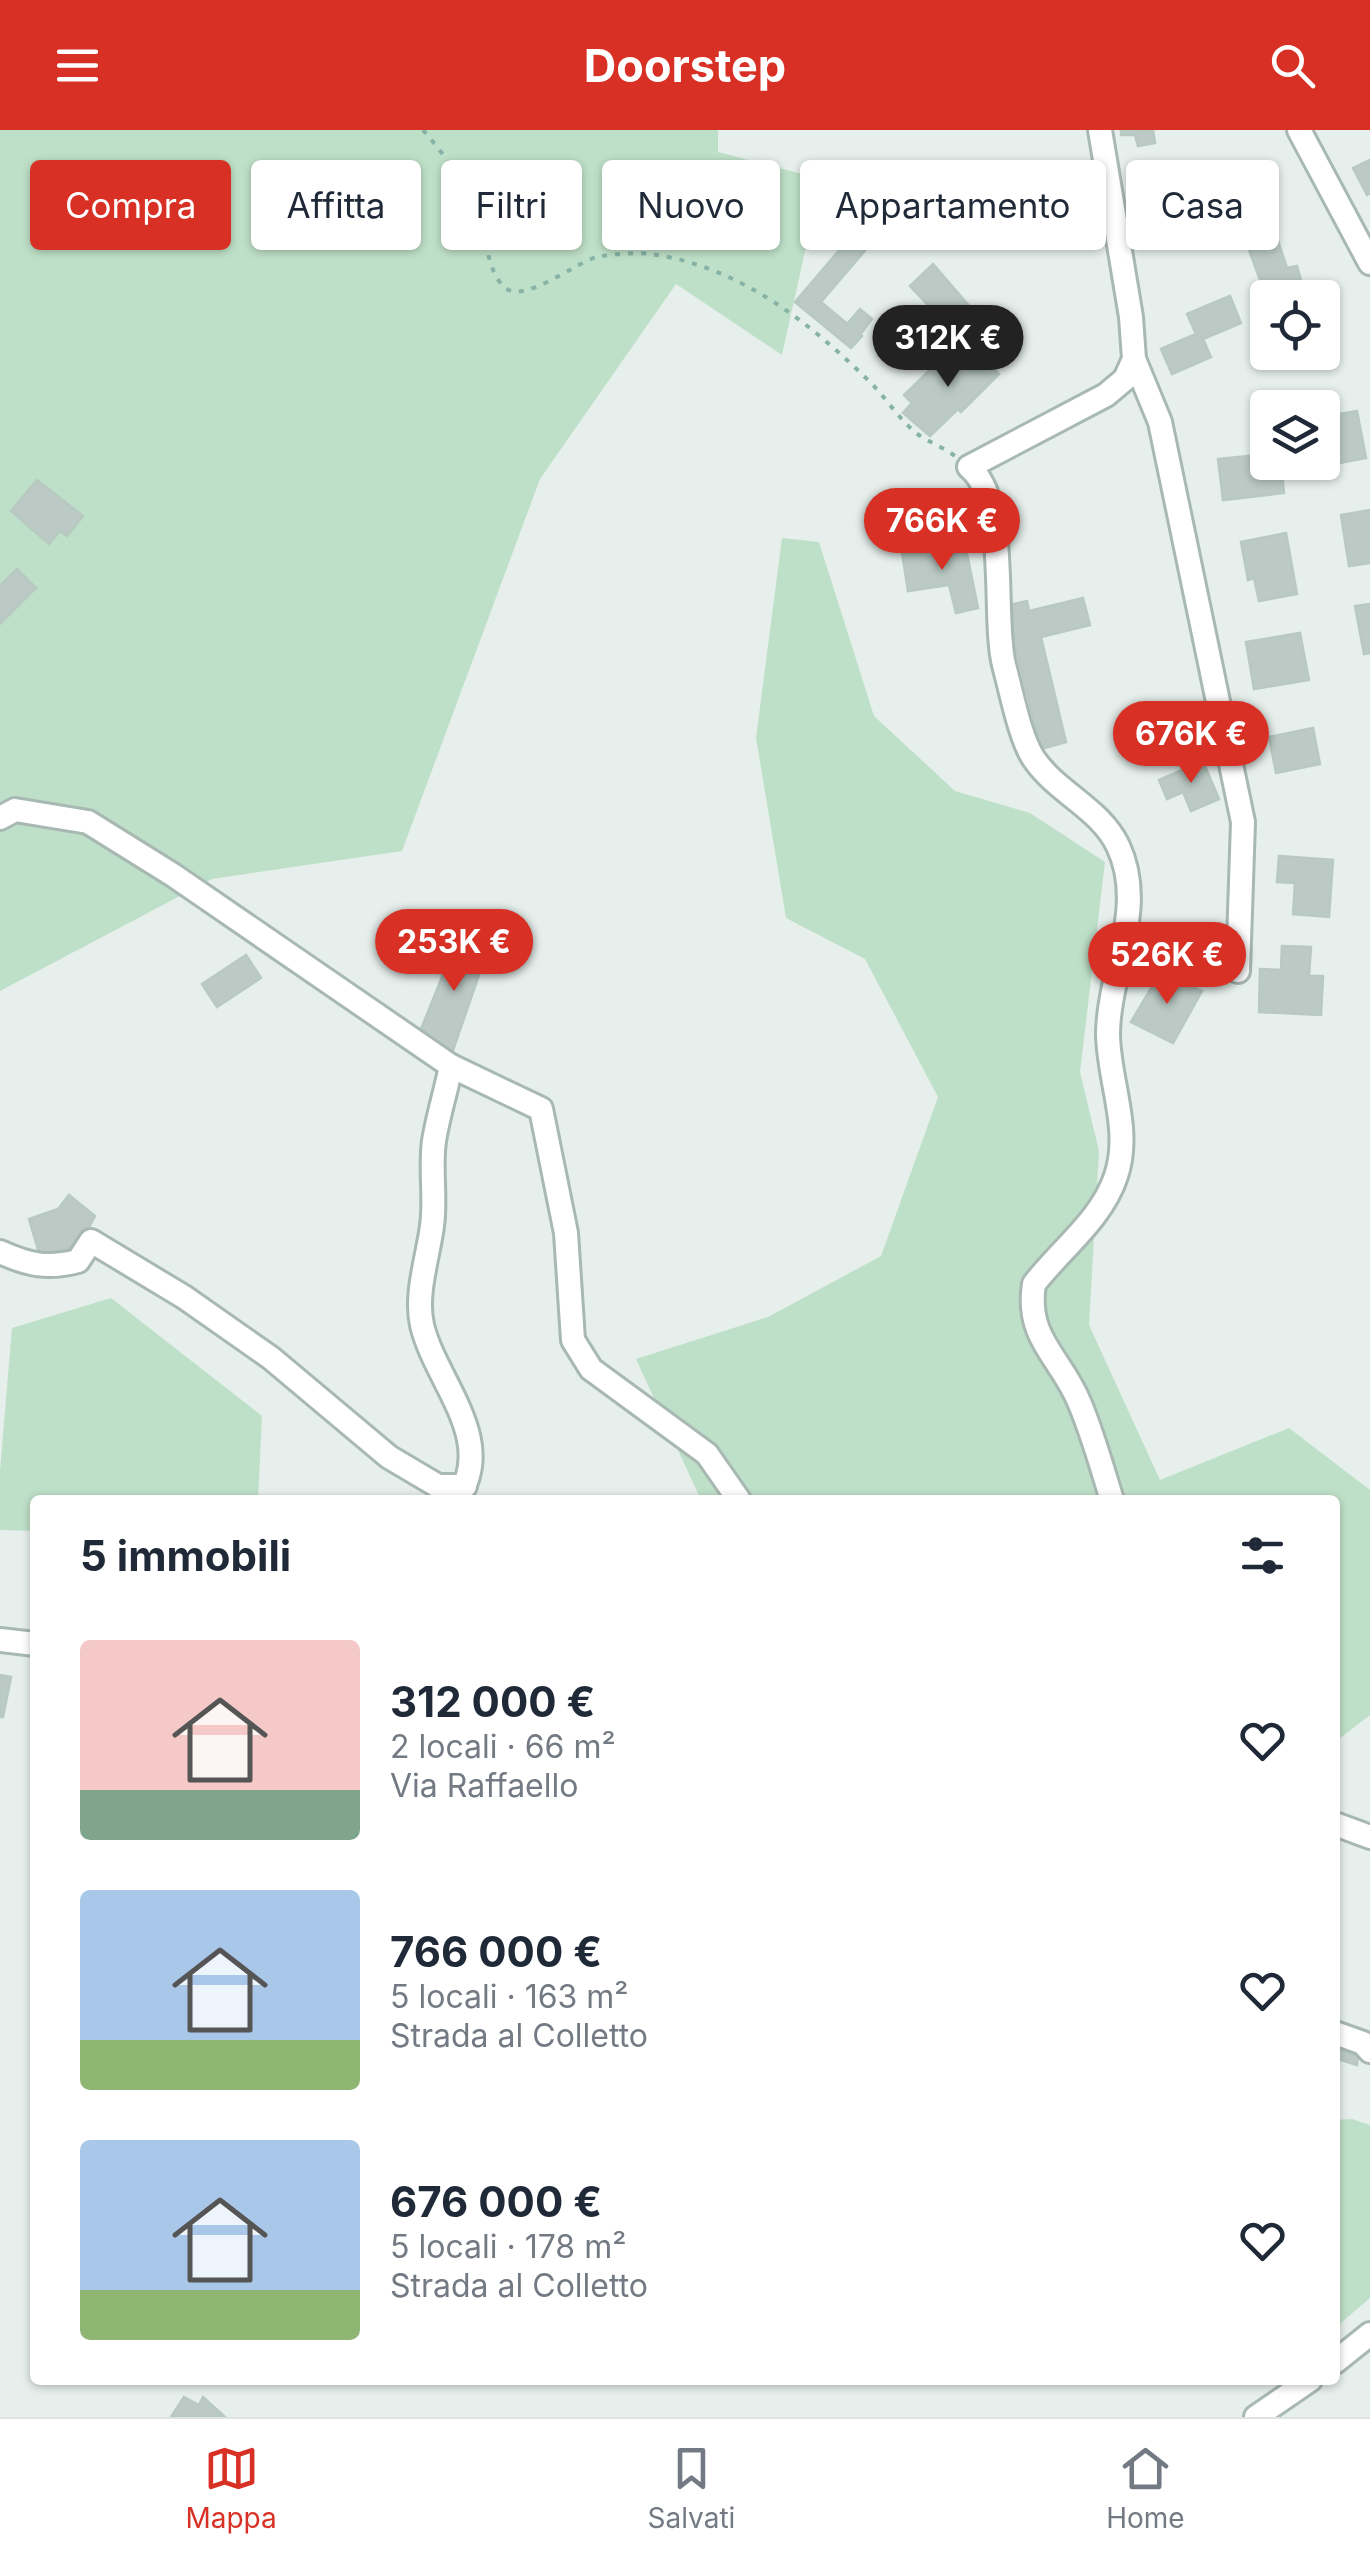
<!DOCTYPE html>
<html lang="it">
<head>
<meta charset="utf-8">
<style>
  body { margin:0; font-family:Inter,sans-serif; background:#f6f6f7; color:#1f2937; height:100vh; display:flex; flex-direction:column; font-size:38px; white-space:nowrap }
  * { box-sizing:border-box; margin:0 }
  p { font-size:32px; color:#747a83 }
  .icon { flex:none; width:55px; height:55px; fill:none; stroke:currentColor; stroke-width:2; stroke-linecap:round; stroke-linejoin:round }
  .map { position:relative; flex:1; overflow:hidden }
  .sheet { position:absolute; left:30px; top:1365px; width:1310px; height:890px; display:flex; flex-direction:column; background:#fff; border-radius:10px; box-shadow:0 2px 8px #0004 }
  .sheet>* { flex:none }
  .hud { position:absolute; left:30px; top:30px; width:1310px; height:90px; display:flex; gap:20px }
  .controls { position:absolute; left:1250px; top:150px; display:grid; gap:20px }
  .controls a { display:grid; place-items:center; width:90px; height:90px; border-radius:10px; background:#fff; box-shadow:0 2px 8px #0004; font-size:50px }
  .price { position:absolute; translate:-50% -85px; padding:0 22px; border-radius:35px; background:#d93025; color:#fff; font-size:32px; line-height:65px; filter:drop-shadow(0 2px 5px #0008) }
  .price::after { content:''; position:absolute; left:50%; top:60px; width:30px; height:22px; margin-left:-15px; background:inherit; clip-path:polygon(0 0,100% 0,50% 100%) }
  .price.on { background:#222; color:#fff }
  ul { padding:0; list-style:none }
  li { display:flex; align-items:center; gap:30px; height:250px; padding:0 50px }
  li span { display:grid; place-items:center; flex:none; width:280px; height:200px; border-radius:10px; color:#555 }
  li>.icon { margin-inline-start:auto }
  span .icon { width:120px; height:120px; fill:#fffc; stroke-width:1 }
  li b { font-size:42px }
  h2 { display:flex; justify-content:space-between; align-items:center; height:120px; padding:0 50px; font-size:42px }
  .chip { padding:0 35px; border-radius:10px; background:#fff; box-shadow:0 2px 8px #0004; font-size:35px; line-height:90px }
  .chip.on { background:#d93025; color:#fff }
  header { display:flex; justify-content:space-between; align-items:center; height:130px; padding:0 50px; background:#d93025; color:#fff; font-size:45px; font-weight:700 }
  .tab-bar { display:flex; justify-content:space-around; align-items:center; height:140px; border-top:2px solid #e0e1e3; background:#fff; font-size:28px; color:#747a83 }
  .tab-bar a { display:grid; justify-items:center; gap:5px }
  .tab-bar .on { color:#d93025 }
  .map>svg:first-child { display:block }
  .green { fill:#bfe0c8 }
  .building { fill:#bbcac4; stroke:#b8c9c2; stroke-width:2.5 }
  .lines { fill:none; stroke-linecap:round; stroke-linejoin:round }
  .minor-casing { stroke:#a8b8b2; stroke-width:28 }
  .path { stroke:#86b3a5; stroke-width:4; stroke-dasharray:5 8; stroke-linecap:butt }
  .minor { stroke:#fff; stroke-width:22 }
</style>
</head>
<body>
<header><svg class="icon" aria-label="menu" viewBox="0 0 24 24"><path d="M4 6h16M4 12h16M4 18h16"/></svg>Doorstep<svg class="icon" aria-label="search" viewBox="0 0 24 24"><circle cx="10" cy="10" r="6"/><path d="M15 15l6 6"/></svg></header>
<div class="map">
<svg width="1370" height="2287" viewBox="0 0 1370 2287">
  <rect width="100%" height="100%" fill="#e6efeb"/>
  <g class="green">
    <polygon points="0,0 718,0 718,22 821,49 782,225 676,154 540,349 402,721 212,749 0,861"/>
    <polygon points="782,408 819,412 874,586 955,661 1030,683 1105,732 1080,942 1099,1021 1089,1195 1160,1350 1289,1298 1370,1360 1370,1585 1335,1612 1335,1370 701,1370 636,1229 768,1187 881,1126 938,967 865,829 786,788 756,608"/>
    <polygon points="111,1168 262,1286 258,1370 35,1370 35,1401 0,1400 0,1341 12,1198"/>
    <polygon points="1352,1989 1370,1995 1370,2168 1335,2198 1335,1990"/>
  </g>
  <g class="building">
    <polygon points="1121,0 1153,0 1155,13 1138,16 1135,5 1121,5"/>
    <polygon points="1370,30 1370,63 1367,65 1353,38"/>
    <polygon points="1150,58 1179,59 1177,102 1150,101"/>
    <polygon points="859,97 874,110 821,172 862,206 851,218 795,172"/>
    <polygon points="1277,108 1287,138 1297,136 1302,154 1294,168 1268,168 1268,172 1248,117"/>
    <polygon points="933,134 997,208 980,225 966,215 910,156"/>
    <polygon points="1230,166 1241,193 1203,209 1211,227 1172,244 1161,219 1196,204 1187,184"/>
    <polygon points="860,179 872,189 860,205 847,194"/>
    <polygon points="966,215 999,244 961,282 958,279 930,306 903,283 912,273 904,265 937,233 943,240"/>
    <polygon points="1357,281 1366,328 1329,335 1322,287"/>
    <polygon points="1268,324 1268,332 1281,332 1284,363 1223,370 1218,329"/>
    <polygon points="37,350 83,386 67,406 60,401 49,414 11,381"/>
    <polygon points="1370,380 1370,433 1349,436 1341,385"/>
    <polygon points="1286,403 1297,464 1259,471 1254,448 1248,450 1241,412"/>
    <polygon points="965,414 978,478 956,483 949,455 908,461 902,422"/>
    <polygon points="17,439 36,458 0,494 0,456"/>
    <polygon points="1083,468 1090,495 1041,507 1066,612 1041,619 1005,476 1027,471 1029,481"/>
    <polygon points="1370,474 1370,523 1364,524 1355,476"/>
    <polygon points="1300,503 1309,550 1254,559 1246,512"/>
    <polygon points="1313,598 1320,634 1276,643 1269,607"/>
    <polygon points="1203,631 1219,669 1191,681 1183,662 1167,669 1159,650"/>
    <polygon points="1279,726 1333,730 1329,787 1293,784 1295,753 1277,752"/>
    <polygon points="459,805 489,816 451,926 419,904"/>
    <polygon points="1282,816 1311,817 1309,846 1323,846 1321,885 1259,882 1260,839 1281,840"/>
    <polygon points="246,825 261,848 217,877 202,854"/>
    <polygon points="1160,843 1202,861 1173,913 1131,892"/>
    <polygon points="69,1065 95,1086 79,1115 40,1126 29,1089 58,1079"/>
    <polygon points="0,1545 11,1547 3,1587 0,1587"/>
    <polygon points="1335,1905 1356,1912 1352,1922 1358,1924 1357,1935 1335,1928"/>
    <polygon points="184,2267 199,2275 203,2267 225,2287 171,2287"/>
  </g>
  <g class="lines">
    <g class="minor-casing">
      <g id="minor">
        <path d="M1100,0L1131,187L1134,229L1125,249L1106,265L969,337C1010,370 992,487 1004,535C1011,560 1020,609 1034,629C1057,663 1100,678 1118,716C1147,777 1109,841 1108,903C1108,950 1132,999 1116,1046C1102,1089 1061,1119 1034,1154C1025,1209 1062,1228 1080,1274C1093,1305 1102,1338 1112,1370"/>
        <polyline points="1299,0 1370,133"/>
        <polyline points="1134,229 1160,292 1243,692 1238,841"/>
        <polyline points="0,688 15,680 88,692 173,745 451,936 541,979 566,1103 573,1210 591,1239 707,1324 739,1370"/>
        <path d="M451,936C446,961 438,986 434,1011C430,1039 436,1068 432,1096C428,1127 415,1164 422,1195C435,1251 497,1309 458,1367"/>
        <path d="M0,1122C29,1135 47,1139 78,1131L91,1111L184,1167L271,1228L389,1327L438,1356H465"/>
        <polyline points="0,1510 35,1514"/>
        <polyline points="1335,1694 1370,1707"/>
        <polyline points="1335,1903 1363,1913 1370,1921"/>
        <polyline points="1335,2232 1370,2204"/>
        <polyline points="1256,2287 1310,2250"/>
      </g>
    </g>
    <path class="path" d="M423,0C449,30 474,65 484,105C488,122 491,148 507,159C526,172 575,133 597,127C613,124 635,122 650,124C739,136 808,191 870,252C886,268 899,289 916,303C928,312 943,317 955,326"/>
    <use href="#minor" class="minor"/>
  </g>
</svg>
<div class="controls">
<a><svg class="icon" aria-label="locate" viewBox="0 0 24 24"><circle cx="12" cy="12" r="6"/><path d="M12 2v4M12 18v4M2 12h4M18 12h4"/></svg></a>
<a><svg class="icon" aria-label="layers" viewBox="0 0 24 24"><path d="M12 4l9 5-9 5-9-5zM3 14l9 5 9-5"/></svg></a>
</div>
<b class="price on" style="left:948px;top:260px">312K €</b>
<b class="price" style="left:942px;top:443px">766K €</b>
<b class="price" style="left:1191px;top:656px">676K €</b>
<b class="price" style="left:454px;top:864px">253K €</b>
<b class="price" style="left:1167px;top:877px">526K €</b>
<div class="hud">
<a class="chip on">Compra</a>
<a class="chip">Affitta</a>
<a class="chip">Filtri</a>
<a class="chip">Nuovo</a>
<a class="chip">Appartamento</a>
<a class="chip">Casa</a>
</div>
<section class="sheet">
<h2>5 immobili<svg class="icon" aria-label="filters" viewBox="0 0 24 24"><path d="M4 7h16M4 17h16"/><circle cx="9" cy="7" r="2"/><circle cx="15" cy="17" r="2"/></svg></h2>
<ul>
<li><span style="background:linear-gradient(#f6c9c9 75%,#7fa58c 0)"><svg class="icon" aria-label="home" viewBox="0 0 24 24"><path d="M3 11l9-7 9 7M6 9v11h12V9"/></svg></span><div><b>312 000 €</b><p>2 locali · 66 m²</p><p>Via Raffaello</p></div><svg class="icon" aria-label="heart" viewBox="0 0 24 24"><path d="M12 20l-8-8c-3-5 5-10 8-4 3-6 11-1 8 4z"/></svg></li>
<li><span style="background:linear-gradient(#a9c7e8 75%,#8fb573 0)"><svg class="icon" aria-label="home" viewBox="0 0 24 24"><path d="M3 11l9-7 9 7M6 9v11h12V9"/></svg></span><div><b>766 000 €</b><p>5 locali · 163 m²</p><p>Strada al Colletto</p></div><svg class="icon" aria-label="heart" viewBox="0 0 24 24"><path d="M12 20l-8-8c-3-5 5-10 8-4 3-6 11-1 8 4z"/></svg></li>
<li><span style="background:linear-gradient(#a9c7e8 75%,#8fb573 0)"><svg class="icon" aria-label="home" viewBox="0 0 24 24"><path d="M3 11l9-7 9 7M6 9v11h12V9"/></svg></span><div><b>676 000 €</b><p>5 locali · 178 m²</p><p>Strada al Colletto</p></div><svg class="icon" aria-label="heart" viewBox="0 0 24 24"><path d="M12 20l-8-8c-3-5 5-10 8-4 3-6 11-1 8 4z"/></svg></li>
</ul>
</section>
</div>
<nav class="tab-bar">
<a class="on"><svg class="icon" aria-label="map" viewBox="0 0 24 24"><path d="M3 6l6-2 6 2 6-2v14l-6 2-6-2-6 2zM9 4v14M15 6v14"/></svg>Mappa</a>
<a><svg class="icon" aria-label="saved" viewBox="0 0 24 24"><path d="M7 4h10v16l-5-4-5 4z"/></svg>Salvati</a>
<a><svg class="icon" aria-label="home" viewBox="0 0 24 24"><path d="M3 11l9-7 9 7M6 9v11h12V9"/></svg>Home</a>
</nav>
</body>
</html>
